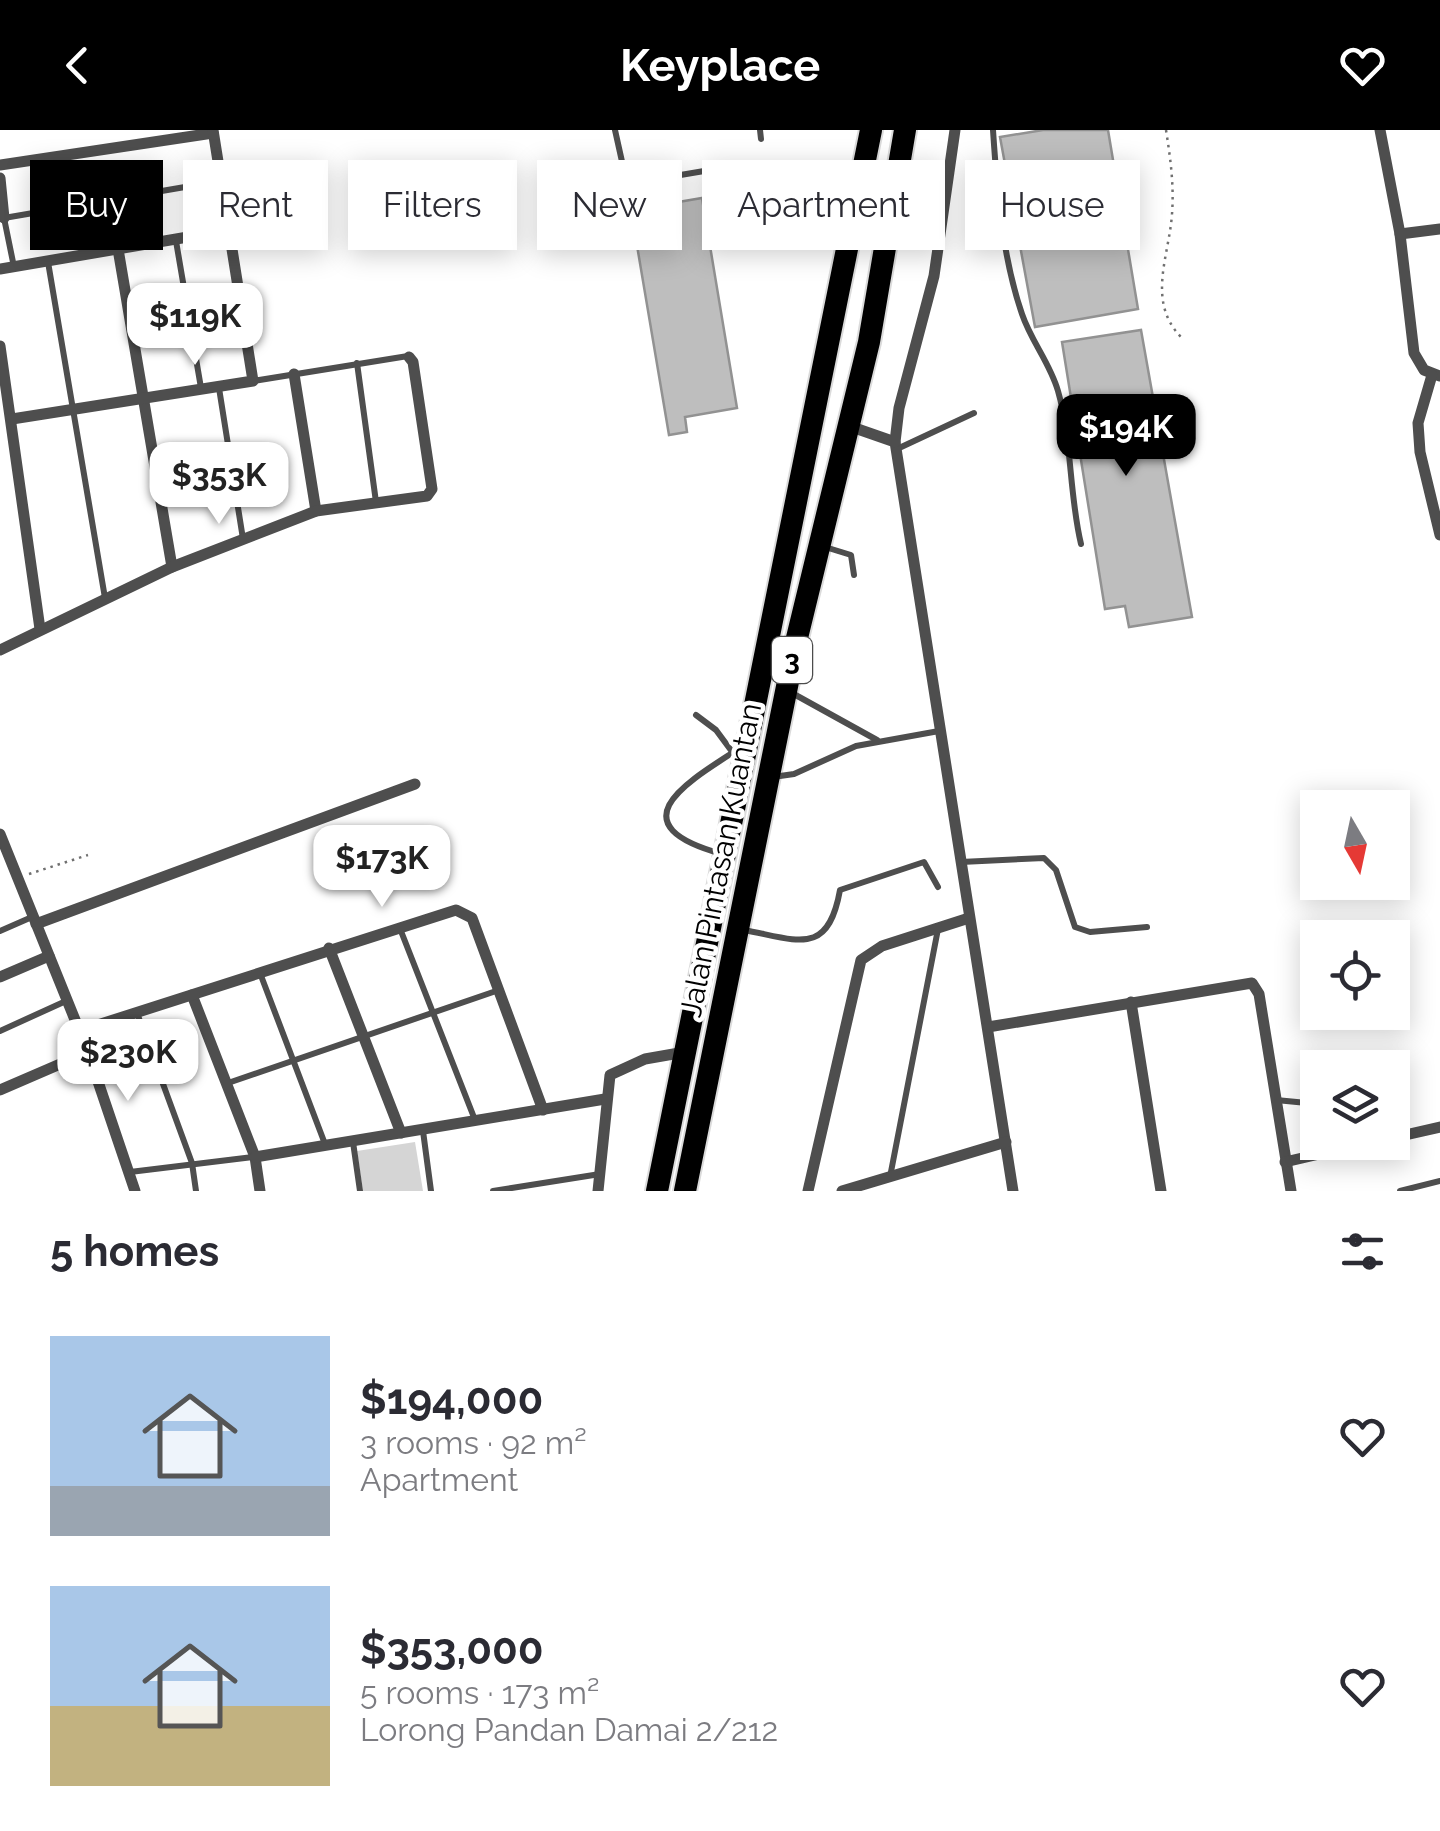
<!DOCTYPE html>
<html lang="en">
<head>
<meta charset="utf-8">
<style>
  body { margin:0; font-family:Raleway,sans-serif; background:#f7f7f7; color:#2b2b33; height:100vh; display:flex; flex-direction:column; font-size:38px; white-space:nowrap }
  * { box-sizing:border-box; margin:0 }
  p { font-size:32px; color:#7c7c81 }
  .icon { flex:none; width:55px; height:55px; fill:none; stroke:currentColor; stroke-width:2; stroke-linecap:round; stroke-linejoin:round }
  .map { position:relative; height:1061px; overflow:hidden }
  .details { display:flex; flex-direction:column; background:#fff; flex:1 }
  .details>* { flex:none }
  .hud { position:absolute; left:30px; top:30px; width:1380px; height:90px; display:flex; gap:20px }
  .needle { width:65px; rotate:171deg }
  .controls { position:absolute; left:1300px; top:660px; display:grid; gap:20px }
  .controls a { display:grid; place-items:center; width:110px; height:110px; border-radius:0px; background:#fff; box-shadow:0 5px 25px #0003; font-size:50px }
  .price { position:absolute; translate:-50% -85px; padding:0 22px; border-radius:20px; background:#fff; color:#222; font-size:32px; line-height:65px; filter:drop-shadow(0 2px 5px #0008) }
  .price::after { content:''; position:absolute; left:50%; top:60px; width:30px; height:22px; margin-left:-15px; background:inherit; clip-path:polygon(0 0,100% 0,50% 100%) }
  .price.on { background:#000; color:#fff }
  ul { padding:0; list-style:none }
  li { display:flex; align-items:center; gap:30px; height:250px; padding:0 50px }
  li span { display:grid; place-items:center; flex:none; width:280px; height:200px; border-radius:0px; color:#555 }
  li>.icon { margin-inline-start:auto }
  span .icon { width:120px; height:120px; fill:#fffc; stroke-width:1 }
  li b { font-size:42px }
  h2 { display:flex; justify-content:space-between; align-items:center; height:120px; padding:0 50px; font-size:42px }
  .tag { padding:0 35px; border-radius:0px; background:#fff; box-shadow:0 5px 25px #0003; font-size:35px; line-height:90px }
  .tag.on { background:#000; color:#fff }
  header { display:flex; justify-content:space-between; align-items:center; height:130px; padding:0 50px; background:#000; color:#fff; font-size:45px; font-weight:700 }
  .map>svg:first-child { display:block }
  .green { fill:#d5d5d5 }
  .building { fill:#bebebe; stroke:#929292; stroke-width:2.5 }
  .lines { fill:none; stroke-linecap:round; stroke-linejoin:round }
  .highway-casing { stroke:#dbdbdb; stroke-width:26 }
  .path { stroke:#707070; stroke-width:2.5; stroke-dasharray:2.5 5; stroke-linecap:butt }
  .lane { stroke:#4e4e4e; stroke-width:6 }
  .street { stroke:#4e4e4e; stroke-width:11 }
  .highway { stroke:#000; stroke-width:22 }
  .labels { text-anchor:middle; stroke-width:9; stroke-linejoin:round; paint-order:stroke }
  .shield { fill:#fff; stroke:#4c4c4c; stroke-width:2.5 }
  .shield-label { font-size:28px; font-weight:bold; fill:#000 }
  .street-label { font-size:30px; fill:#000; stroke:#fff }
</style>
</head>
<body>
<header><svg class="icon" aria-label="back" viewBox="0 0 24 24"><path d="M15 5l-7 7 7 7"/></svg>Keyplace<svg class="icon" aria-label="heart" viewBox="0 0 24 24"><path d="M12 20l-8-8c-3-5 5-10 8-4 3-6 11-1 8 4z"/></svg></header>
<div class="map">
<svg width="1440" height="1061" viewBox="0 0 1440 1061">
  <rect width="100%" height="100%" fill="#fff"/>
  <polygon class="green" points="415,1012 423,1061 363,1061 357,1021"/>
  <g class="building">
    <polygon points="1043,0 1108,0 1138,179 1035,197 1000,7"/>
    <polygon points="702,68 737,278 685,287 687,302 669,305 631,80"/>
    <polygon points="1141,200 1192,487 1129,497 1125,476 1105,479 1062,212"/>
  </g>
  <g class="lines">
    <g class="highway-casing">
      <g id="highway">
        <polyline points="657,1061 871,0"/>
        <polyline points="685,1061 796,512 869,212 905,0"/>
      </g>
    </g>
    <g class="path">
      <path d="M1166,0C1171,32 1175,62 1171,94C1166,133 1149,174 1181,207"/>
      <polyline points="29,744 88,725"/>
    </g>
    <g class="lane">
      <polyline points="615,0 627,54 722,38"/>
      <polyline points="760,0 761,9"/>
      <path d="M993,0C997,60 1002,126 1022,184C1031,211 1050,233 1058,261C1072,310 1069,364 1081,414"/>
      <polyline points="176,111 201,258"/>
      <polyline points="48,132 105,468"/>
      <polyline points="14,137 4,88 220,51"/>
      <polyline points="357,233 376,372"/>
      <polyline points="253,251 408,226"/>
      <polyline points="219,258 243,409"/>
      <polyline points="897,319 974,283"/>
      <polyline points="825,417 851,425 854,445"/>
      <polyline points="792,563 877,610"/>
      <polyline points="696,585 716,600 733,623"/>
      <polyline points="773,647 794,644 856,616 939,601"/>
      <path d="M722,724C614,694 687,652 740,618"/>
      <polyline points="961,732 1044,728 1056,740 1075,797 1090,802 1147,797"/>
      <polyline points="399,796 475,990"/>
      <path d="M744,800C798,810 828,827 840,760L924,732L938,757"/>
      <polyline points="0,801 32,787"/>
      <polyline points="260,843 325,1014"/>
      <polyline points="137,883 192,1033 196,1061"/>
      <polyline points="0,901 66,871"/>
      <polyline points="228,953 499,860"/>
      <polyline points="1276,970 1307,973 1318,985"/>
      <polyline points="423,1001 431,1061"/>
      <polyline points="353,1012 360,1061"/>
      <polyline points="130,1042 253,1027"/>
      <polyline points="890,1047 938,799"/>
      <polyline points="493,1061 600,1044"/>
      <polyline points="1400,1061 1440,1051"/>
    </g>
    <g class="street">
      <polyline points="1380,0 1400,104 1414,223 1424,240 1440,246"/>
      <polyline points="0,35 213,3"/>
      <polyline points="0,48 4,88"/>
      <polyline points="1400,104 1440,99"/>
      <polyline points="118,119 172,437"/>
      <polyline points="0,139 229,100"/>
      <polyline points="0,216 40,499"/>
      <polyline points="294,244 316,381"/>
      <polyline points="1432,245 1418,293 1420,322 1440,405"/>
      <polyline points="12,289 253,251 213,0"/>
      <polyline points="849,296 895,312 1013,1061"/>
      <polyline points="895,312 899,278 934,146 955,0"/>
      <polyline points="0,520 172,437 316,381 427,366 432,359 413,232 409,227"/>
      <polyline points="0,704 88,922 135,1061"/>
      <polyline points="36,794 415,654"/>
      <polyline points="329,818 401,1003"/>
      <polyline points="0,847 49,826"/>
      <polyline points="192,865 255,1027 260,1061"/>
      <polyline points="1131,872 1161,1061"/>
      <polyline points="988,897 1252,853 1259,864 1291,1061"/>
      <polyline points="79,901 456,780 472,788 543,980"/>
      <polyline points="0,960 88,922"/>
      <polyline points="1392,1008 1440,997"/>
      <polyline points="255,1027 605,969"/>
      <polyline points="1285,1032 1371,1012"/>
      <polyline points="598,1061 610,945 645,929 685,922"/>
      <polyline points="808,1061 861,830 882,816 969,788"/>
      <polyline points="842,1061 1006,1012"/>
    </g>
    <use href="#highway" class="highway"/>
  </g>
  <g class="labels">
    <rect class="shield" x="772" y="507" width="40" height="46" rx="8"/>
    <g class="shield-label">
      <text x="792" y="540">3</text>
    </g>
    <g class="street-label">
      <text transform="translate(721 730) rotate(-79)" y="10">Jalan Pintasan Kuantan</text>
    </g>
  </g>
</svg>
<div class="controls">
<a><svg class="needle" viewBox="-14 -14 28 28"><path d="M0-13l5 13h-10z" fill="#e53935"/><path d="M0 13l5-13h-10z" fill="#7c7c81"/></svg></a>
<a><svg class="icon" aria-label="locate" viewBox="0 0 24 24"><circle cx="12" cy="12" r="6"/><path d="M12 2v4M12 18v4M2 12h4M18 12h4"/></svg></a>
<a><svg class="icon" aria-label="layers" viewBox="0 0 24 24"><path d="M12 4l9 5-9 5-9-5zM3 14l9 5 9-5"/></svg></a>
</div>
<b class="price" style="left:195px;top:238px">$119K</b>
<b class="price on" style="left:1126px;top:349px">$194K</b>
<b class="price" style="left:219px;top:397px">$353K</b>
<b class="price" style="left:382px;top:780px">$173K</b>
<b class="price" style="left:128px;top:974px">$230K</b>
<div class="hud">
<a class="tag on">Buy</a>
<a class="tag">Rent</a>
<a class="tag">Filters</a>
<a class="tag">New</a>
<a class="tag">Apartment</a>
<a class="tag">House</a>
</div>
</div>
<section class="details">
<h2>5 homes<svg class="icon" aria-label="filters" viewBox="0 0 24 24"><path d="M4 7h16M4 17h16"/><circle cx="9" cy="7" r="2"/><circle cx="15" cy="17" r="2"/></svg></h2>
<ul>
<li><span style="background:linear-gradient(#a9c7e8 75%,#9aa5b1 0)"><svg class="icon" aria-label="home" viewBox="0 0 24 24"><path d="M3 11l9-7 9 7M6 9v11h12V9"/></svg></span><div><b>$194,000</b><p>3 rooms · 92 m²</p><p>Apartment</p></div><svg class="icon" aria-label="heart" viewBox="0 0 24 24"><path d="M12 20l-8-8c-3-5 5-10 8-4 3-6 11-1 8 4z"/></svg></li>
<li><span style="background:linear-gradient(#a9c7e8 60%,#c2b280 0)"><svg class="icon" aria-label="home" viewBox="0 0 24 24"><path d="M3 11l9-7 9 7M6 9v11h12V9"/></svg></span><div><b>$353,000</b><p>5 rooms · 173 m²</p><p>Lorong Pandan Damai 2/212</p></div><svg class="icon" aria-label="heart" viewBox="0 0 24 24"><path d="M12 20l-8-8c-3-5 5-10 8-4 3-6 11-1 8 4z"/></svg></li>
</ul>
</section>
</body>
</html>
